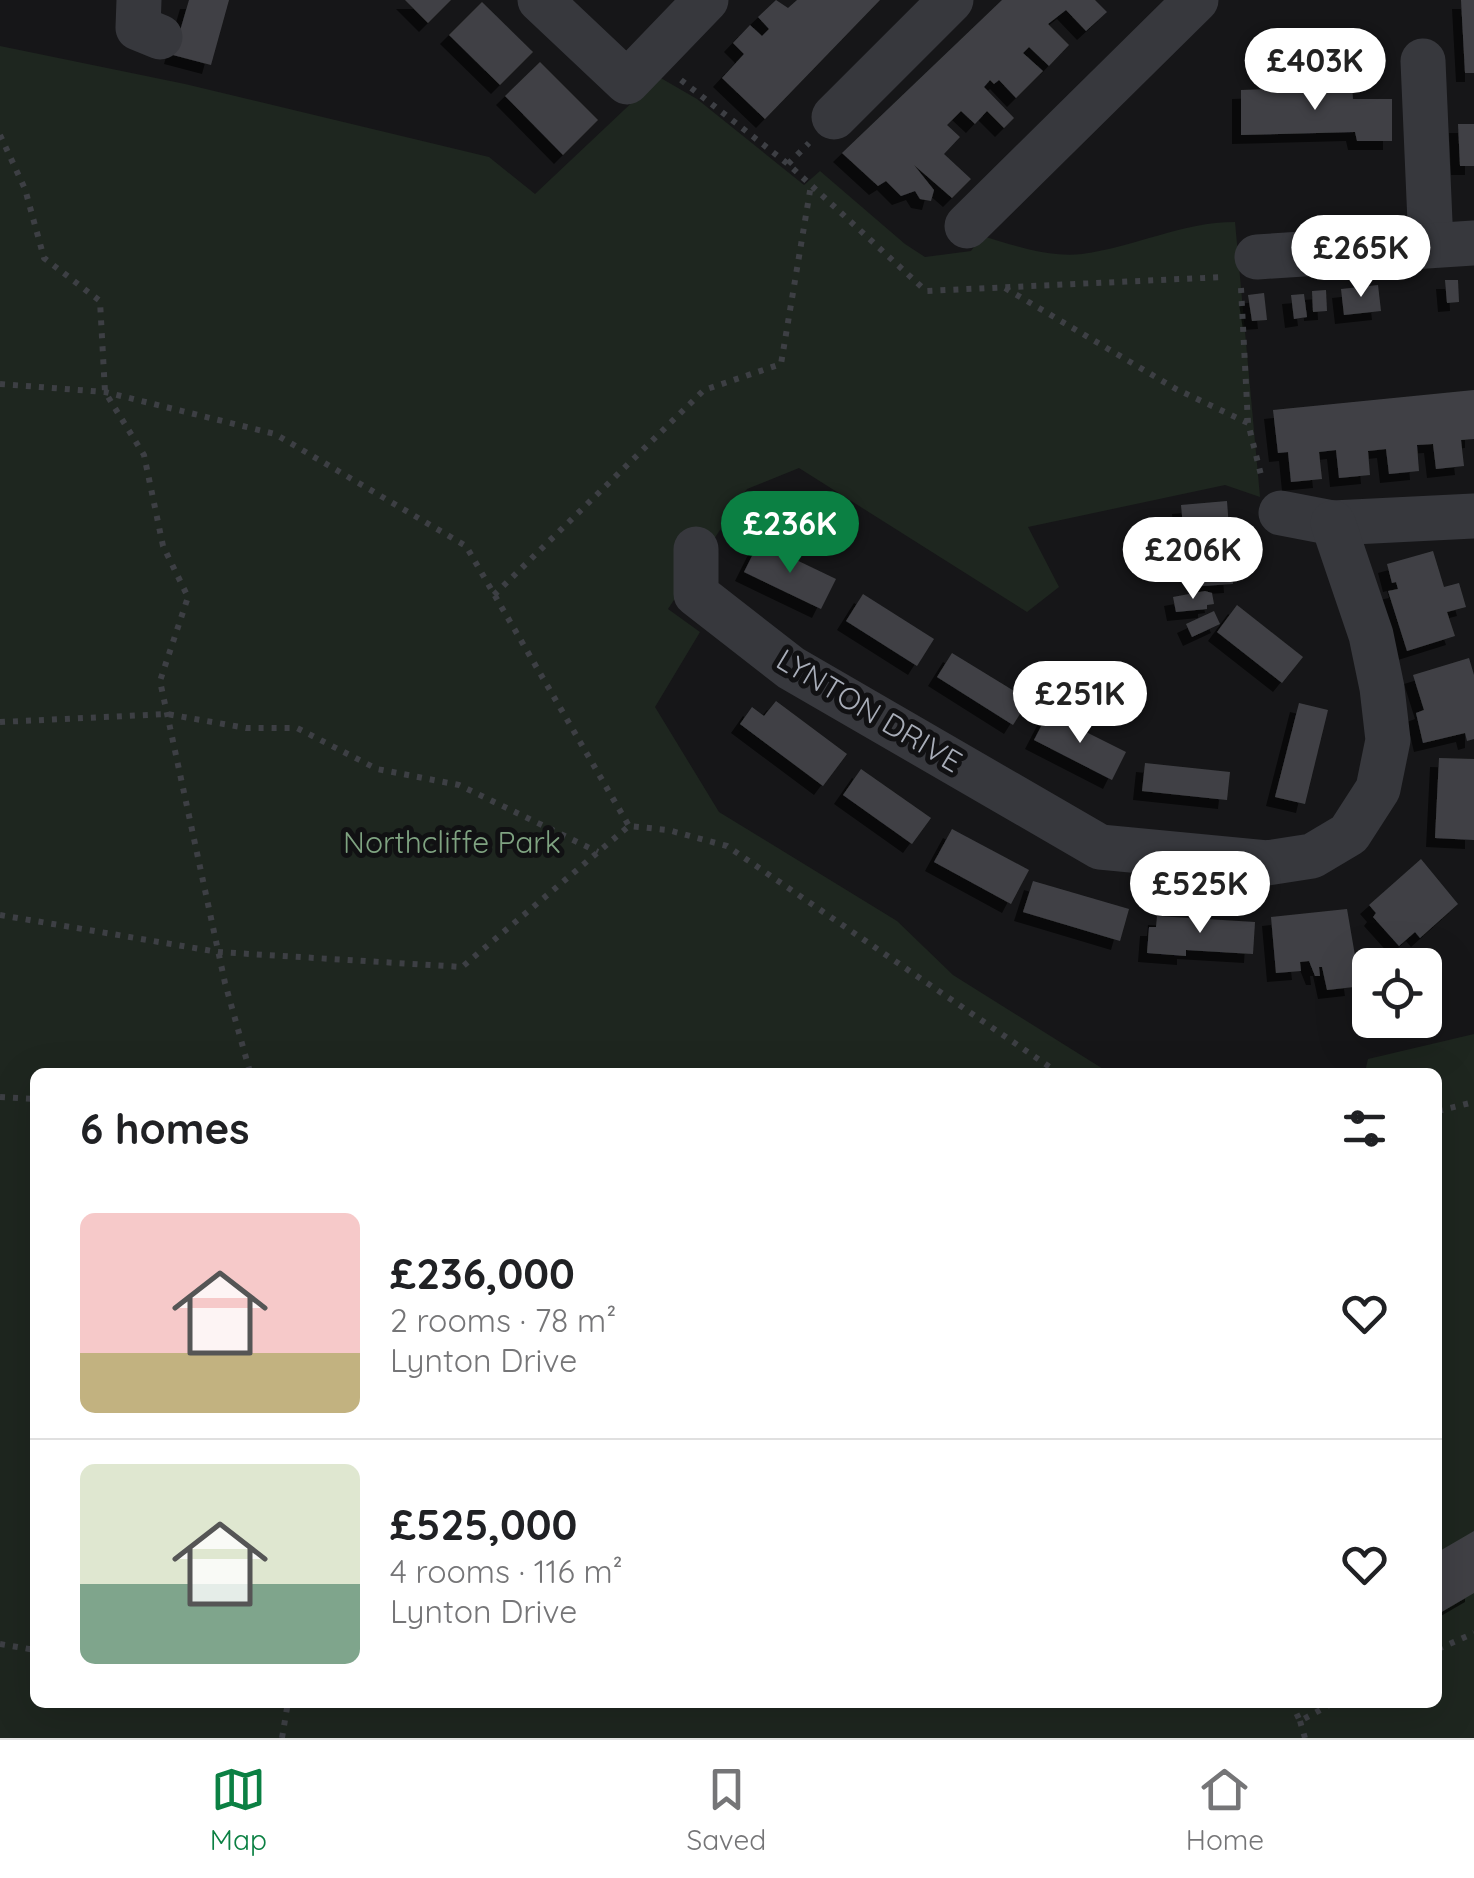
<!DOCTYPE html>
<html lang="en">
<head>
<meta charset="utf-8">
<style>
  body { margin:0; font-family:Quicksand,sans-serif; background:#f2f2f2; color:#202124; height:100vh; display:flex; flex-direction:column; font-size:38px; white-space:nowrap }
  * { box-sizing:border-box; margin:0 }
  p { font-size:32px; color:#757577 }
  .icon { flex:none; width:55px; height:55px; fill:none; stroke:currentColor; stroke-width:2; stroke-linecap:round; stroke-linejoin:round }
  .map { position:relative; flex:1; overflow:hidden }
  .panel { position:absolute; left:30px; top:1068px; width:1412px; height:640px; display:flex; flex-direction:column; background:#fff; border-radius:15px; box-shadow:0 10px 40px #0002 }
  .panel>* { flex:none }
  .fabs { position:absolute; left:1352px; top:948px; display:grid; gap:20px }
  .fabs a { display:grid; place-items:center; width:90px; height:90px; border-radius:15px; background:#fff; box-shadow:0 10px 40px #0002; font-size:50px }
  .price { position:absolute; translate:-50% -85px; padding:0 22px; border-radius:35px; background:#fff; color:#222; font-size:32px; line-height:65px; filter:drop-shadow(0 2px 5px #0008) }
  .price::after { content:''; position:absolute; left:50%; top:60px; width:30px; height:22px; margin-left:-15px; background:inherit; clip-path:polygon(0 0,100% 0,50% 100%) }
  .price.current { background:#0b8043; color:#fff }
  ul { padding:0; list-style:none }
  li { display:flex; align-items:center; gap:30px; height:250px; padding:0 50px }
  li+li { border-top:2px solid #e0e0e0 }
  li span { display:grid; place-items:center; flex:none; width:280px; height:200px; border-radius:15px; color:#555 }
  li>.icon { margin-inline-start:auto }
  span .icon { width:120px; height:120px; fill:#fffc; stroke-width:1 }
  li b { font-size:42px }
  h2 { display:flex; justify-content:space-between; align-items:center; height:120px; padding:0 50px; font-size:42px }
  .dock { display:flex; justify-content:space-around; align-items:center; height:140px; border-top:2px solid #e0e0e0; background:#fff; font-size:28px; color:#757577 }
  .dock a { display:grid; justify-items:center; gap:5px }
  .dock .current { color:#0b8043 }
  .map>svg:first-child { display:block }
  .green { fill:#1e261f }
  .building { fill:#404145; filter:url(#shadow) }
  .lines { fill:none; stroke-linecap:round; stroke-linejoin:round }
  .path { stroke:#3d3f44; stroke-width:6; stroke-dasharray:5 8; stroke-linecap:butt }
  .minor { stroke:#37383d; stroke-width:45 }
  .labels { text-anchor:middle; stroke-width:10; stroke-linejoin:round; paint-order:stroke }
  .street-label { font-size:30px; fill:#a8adb8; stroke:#111113 }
  .park-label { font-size:30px; fill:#7fa381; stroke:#111113 }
</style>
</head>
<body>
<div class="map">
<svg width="1474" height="1738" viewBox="0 0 1474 1738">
  <defs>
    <filter id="shadow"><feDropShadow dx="-9" dy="9" stdDeviation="0" flood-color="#0009"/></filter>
  </defs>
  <rect width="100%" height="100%" fill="#161618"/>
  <path class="green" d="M0,46L185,84L489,157L535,194L659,77L697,99L804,185L820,171L905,244L925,257L971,251L982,236C1013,245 1050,258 1082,254C1135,247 1182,222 1235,222L1260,497L1225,485L1028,527L1059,587L1027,612L799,468L747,489L668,609L700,632L655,707L719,812L897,921L953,975L1108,1072H35V1702H1438V1072H1365L1368,1059L1474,1034V1738H0Z"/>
  <g class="building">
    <polygon points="189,0 229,0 211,65 173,55"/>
    <polygon points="405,0 451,0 428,23"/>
    <polygon points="776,0 788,8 797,0 880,0 765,119 722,78 744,54 733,43 750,25 762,36 769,29 758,17"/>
    <polygon points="1002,0 1095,0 1107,12 1086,31 1066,10 1048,24 1069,45 1049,66 1029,47 1023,53 1043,71 1016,98 999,80 994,84 990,80 984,87 1014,118 1004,128 987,111 975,124 961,111 947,125 960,137 944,154 971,179 952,198 914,165 934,190 931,201 920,199 915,191 901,196 886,181 878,186 842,153"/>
    <polygon points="1461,0 1474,0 1474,73 1465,73"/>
    <polygon points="482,2 533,52 500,85 449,35"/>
    <polygon points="540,62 598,120 563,155 505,96"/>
    <polygon points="1352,86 1353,99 1392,99 1392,141 1357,141 1355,132 1241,135 1241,90"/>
    <polygon points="1458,124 1474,124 1474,166 1460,166"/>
    <polygon points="1445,280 1458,280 1459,302 1447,303"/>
    <polygon points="1378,285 1381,311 1344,315 1341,289"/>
    <polygon points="1326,290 1327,311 1313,312 1312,291"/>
    <polygon points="1264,293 1267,320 1252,321 1248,295"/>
    <polygon points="1304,294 1307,317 1294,319 1291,295"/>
    <polygon points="1474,390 1474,439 1461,440 1464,466 1436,469 1433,444 1417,445 1419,471 1389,474 1386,449 1368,451 1370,475 1339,478 1336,450 1319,452 1322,479 1291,482 1288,452 1278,453 1273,410"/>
    <polygon points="1227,501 1233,584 1202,586 1201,568 1180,569 1178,548 1185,547 1181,505"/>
    <polygon points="759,542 836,579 821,609 744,572"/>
    <polygon points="1433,551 1444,587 1459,583 1466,607 1447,612 1455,636 1407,651 1388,591 1398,589 1396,582 1392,583 1387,564"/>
    <polygon points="1205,591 1212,593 1214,604 1207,605 1207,609 1176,612 1173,597"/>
    <polygon points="863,594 934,639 917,666 846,621"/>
    <polygon points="1237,605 1303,657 1282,683 1217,632"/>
    <polygon points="1214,611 1220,624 1192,637 1186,624"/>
    <polygon points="952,653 1029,700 1013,725 937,677"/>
    <polygon points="1469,658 1474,675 1474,739 1467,741 1465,733 1423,743 1416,713 1424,710 1413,675"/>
    <polygon points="776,701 847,754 823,786 740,724 752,707 764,716"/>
    <polygon points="1299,703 1328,710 1305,804 1275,797"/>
    <polygon points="1048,713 1126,752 1112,780 1034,740"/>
    <polygon points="1439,758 1474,759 1474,840 1435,838"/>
    <polygon points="1145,763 1230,772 1227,800 1142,791"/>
    <polygon points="861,769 931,818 912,844 843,795"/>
    <polygon points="952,829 1029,870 1011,904 934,862"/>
    <polygon points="1421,859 1458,904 1420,938 1415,932 1399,946 1373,917 1376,913 1369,905"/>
    <polygon points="1033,881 1129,909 1120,941 1023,912"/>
    <polygon points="1347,909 1358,973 1352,973 1354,987 1327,990 1322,967 1319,967 1320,976 1315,976 1309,961 1300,962 1301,971 1276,973 1271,917"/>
    <polygon points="1157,916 1255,922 1253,954 1186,950 1186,956 1147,953 1149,927 1156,927"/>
    <polygon points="1474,1531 1474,1593 1438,1614 1438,1552"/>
  </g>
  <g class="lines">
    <g class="path">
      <polyline points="681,80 788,164 926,291 1224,277"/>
      <polyline points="0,135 25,189 44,258 100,301 105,392 144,455 163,546 188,597 160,681 225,983 250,1072"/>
      <polyline points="788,164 809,143"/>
      <polyline points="1005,288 1176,389 1248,423"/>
      <polyline points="1241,288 1248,423 1262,479"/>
      <polyline points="0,384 105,392 275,434 466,546 629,826"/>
      <polyline points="494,595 704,390 781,364 811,185"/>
      <polyline points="0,722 167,714 246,728 297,728 377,769 459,785 598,852"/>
      <polyline points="0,915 218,952 462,967 629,826 668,830 727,846 1057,1072"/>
      <polyline points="0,1097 35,1099"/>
      <polyline points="1438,1111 1474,1102"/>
      <polyline points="0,1644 35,1650"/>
      <polyline points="1438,1649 1474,1633"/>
      <polyline points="1291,1702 1300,1721 1335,1702"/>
      <polyline points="1300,1721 1305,1738"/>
      <polyline points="282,1738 288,1702"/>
    </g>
    <g class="minor">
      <polyline points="139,0 138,28 160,37"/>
      <polyline points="540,0 627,82 706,0"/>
      <polyline points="1423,61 1431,245"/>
      <polyline points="834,117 951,0"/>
      <polyline points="967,226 1196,0"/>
      <polyline points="1257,257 1474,243"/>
      <polyline points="1281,513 1333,523 1474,516"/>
      <polyline points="696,549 696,594 791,668 1100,847 1267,863 1312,856 1349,834 1378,789 1388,740 1382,688 1371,635 1333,523"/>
    </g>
  </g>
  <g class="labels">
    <g class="street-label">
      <text transform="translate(869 711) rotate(31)" y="10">LYNTON DRIVE</text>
    </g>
    <g class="park-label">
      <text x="452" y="853">Northcliffe Park</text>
    </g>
  </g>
</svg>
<div class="fabs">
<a><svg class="icon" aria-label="locate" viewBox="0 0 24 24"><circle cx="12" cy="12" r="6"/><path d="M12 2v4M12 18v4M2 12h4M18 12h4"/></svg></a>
</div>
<b class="price" style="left:1315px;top:113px">£403K</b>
<b class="price" style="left:1361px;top:300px">£265K</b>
<b class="price current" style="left:790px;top:576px">£236K</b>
<b class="price" style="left:1193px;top:602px">£206K</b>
<b class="price" style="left:1080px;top:746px">£251K</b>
<b class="price" style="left:1200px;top:936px">£525K</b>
<section class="panel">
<h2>6 homes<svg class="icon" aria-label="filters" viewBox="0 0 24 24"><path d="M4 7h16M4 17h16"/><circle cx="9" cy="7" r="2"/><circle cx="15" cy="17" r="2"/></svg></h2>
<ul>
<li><span style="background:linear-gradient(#f6c9c9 70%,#c2b280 0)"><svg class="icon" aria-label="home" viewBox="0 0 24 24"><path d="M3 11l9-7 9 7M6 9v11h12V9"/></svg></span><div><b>£236,000</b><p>2 rooms · 78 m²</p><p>Lynton Drive</p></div><svg class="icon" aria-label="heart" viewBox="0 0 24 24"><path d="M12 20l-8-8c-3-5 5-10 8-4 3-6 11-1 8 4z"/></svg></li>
<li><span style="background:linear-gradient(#dfe7d0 60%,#7fa58c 0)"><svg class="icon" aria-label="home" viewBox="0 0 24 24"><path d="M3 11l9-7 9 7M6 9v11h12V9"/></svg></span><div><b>£525,000</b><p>4 rooms · 116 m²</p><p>Lynton Drive</p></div><svg class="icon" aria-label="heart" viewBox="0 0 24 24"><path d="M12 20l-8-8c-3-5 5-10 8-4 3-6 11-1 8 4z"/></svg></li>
</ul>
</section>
</div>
<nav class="dock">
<a class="current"><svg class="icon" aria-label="map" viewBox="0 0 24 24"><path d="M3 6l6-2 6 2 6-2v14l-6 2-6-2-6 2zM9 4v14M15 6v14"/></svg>Map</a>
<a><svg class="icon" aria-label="saved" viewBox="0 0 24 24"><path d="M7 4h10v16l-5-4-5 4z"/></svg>Saved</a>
<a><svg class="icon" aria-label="home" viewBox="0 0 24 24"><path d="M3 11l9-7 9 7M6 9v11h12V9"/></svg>Home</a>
</nav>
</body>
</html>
